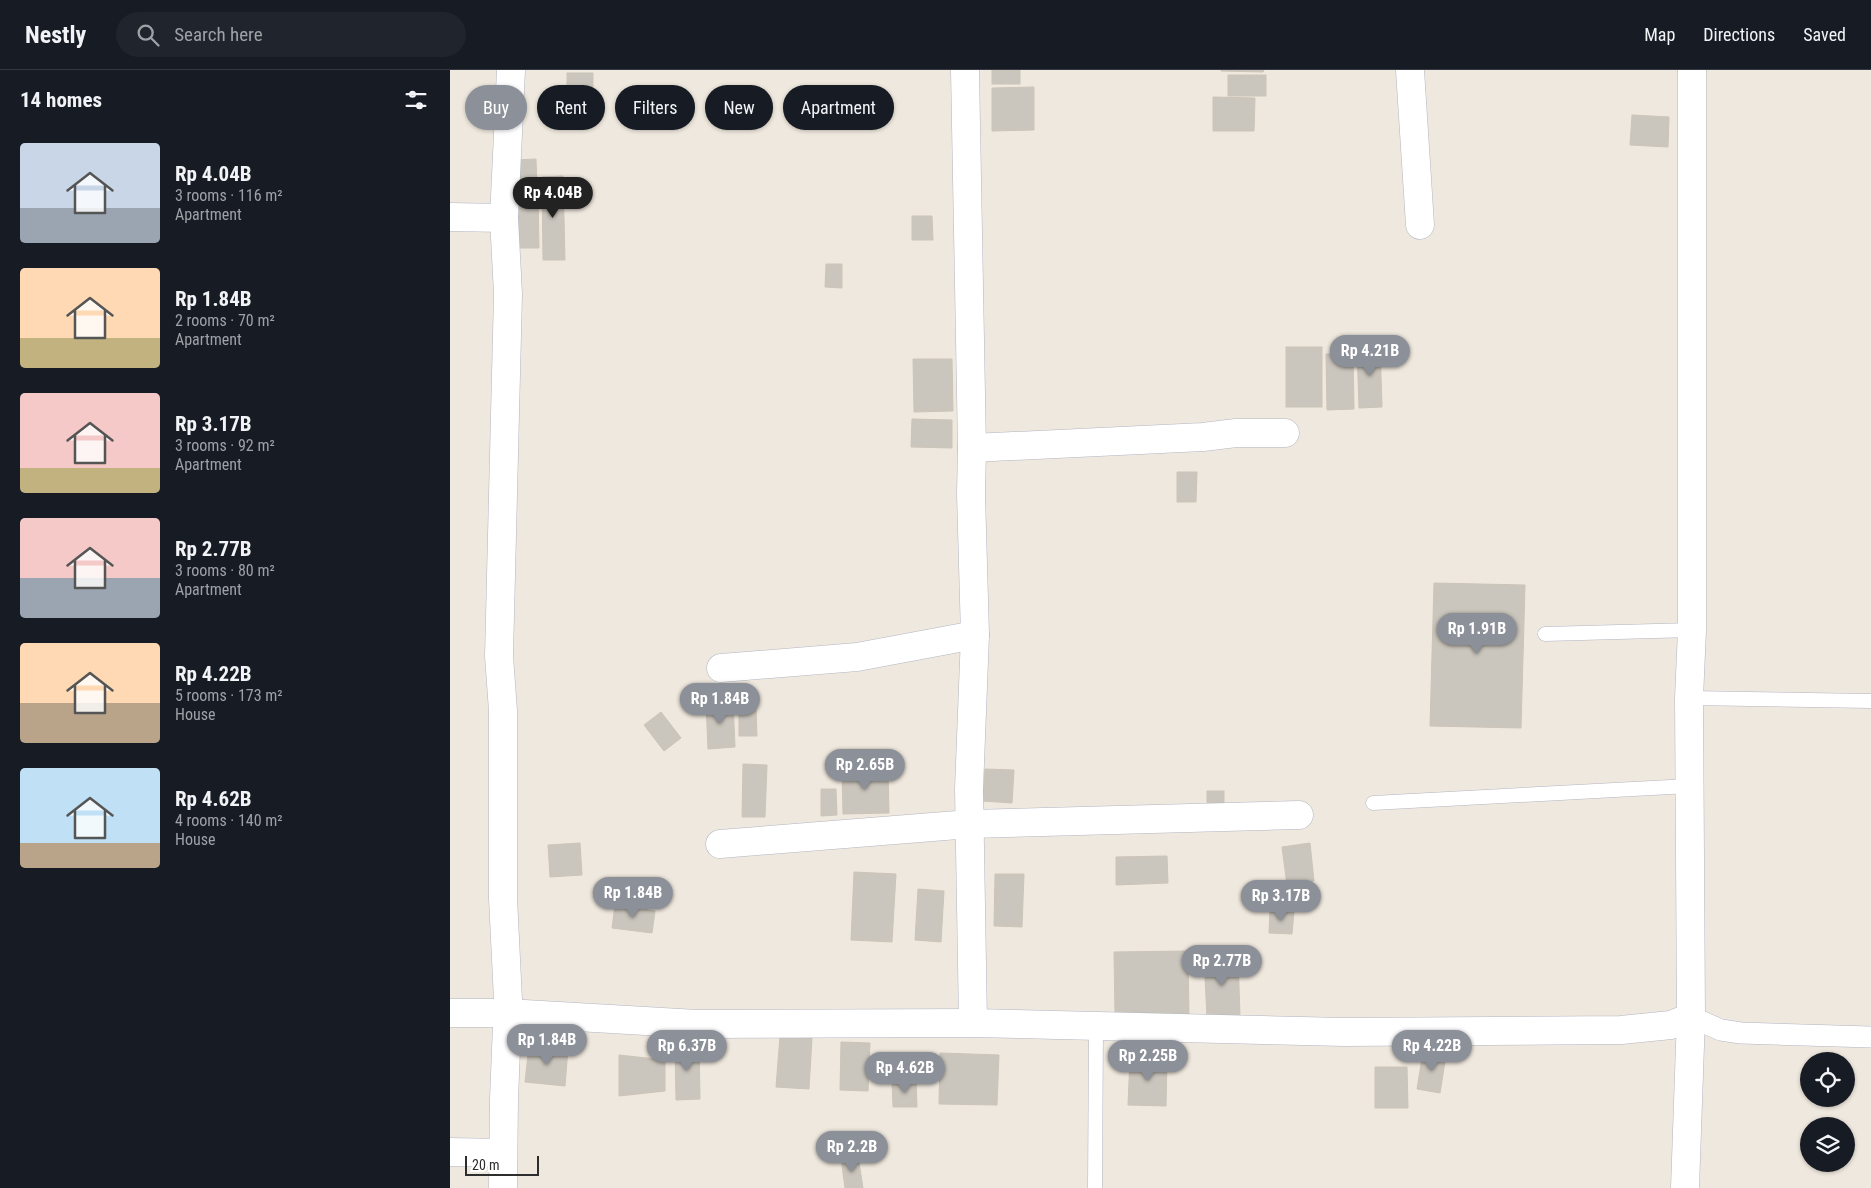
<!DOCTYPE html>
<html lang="en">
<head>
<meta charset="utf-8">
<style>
  body { margin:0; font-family:"Roboto Condensed",sans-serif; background:#20242c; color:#f1f3f6; height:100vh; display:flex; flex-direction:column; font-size:19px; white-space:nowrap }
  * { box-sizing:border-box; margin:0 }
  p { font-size:16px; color:#9ea1a6 }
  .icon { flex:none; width:28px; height:28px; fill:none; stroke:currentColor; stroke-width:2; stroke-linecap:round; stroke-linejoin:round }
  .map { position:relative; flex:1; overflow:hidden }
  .drawer { display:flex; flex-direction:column; background:#171b24; width:450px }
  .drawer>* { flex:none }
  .guide { position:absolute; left:15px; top:15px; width:475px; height:45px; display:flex; gap:10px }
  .controls { position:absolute; left:1350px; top:982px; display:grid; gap:10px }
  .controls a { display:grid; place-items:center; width:55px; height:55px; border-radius:50%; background:#171b24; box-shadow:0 1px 4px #0004; font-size:25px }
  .scale { position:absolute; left:15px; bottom:12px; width:74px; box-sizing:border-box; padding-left:5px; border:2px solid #2d2d2d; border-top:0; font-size:14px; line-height:18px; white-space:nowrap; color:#2d2d2d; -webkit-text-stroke:4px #fff; paint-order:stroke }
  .price { position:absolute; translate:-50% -42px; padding:0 11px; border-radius:18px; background:#8c9099; color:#fff; font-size:16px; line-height:32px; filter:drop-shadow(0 1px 2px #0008) }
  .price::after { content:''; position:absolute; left:50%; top:30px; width:15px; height:11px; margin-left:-8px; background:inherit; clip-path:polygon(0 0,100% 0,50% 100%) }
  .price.on { background:#222; color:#fff }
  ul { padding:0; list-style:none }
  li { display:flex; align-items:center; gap:15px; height:125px; padding:0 20px }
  li span { display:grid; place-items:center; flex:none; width:140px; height:100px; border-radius:5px; color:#555 }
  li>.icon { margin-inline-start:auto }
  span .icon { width:60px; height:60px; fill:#fffc; stroke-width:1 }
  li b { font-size:21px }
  h2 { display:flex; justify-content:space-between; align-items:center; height:60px; padding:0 20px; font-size:21px }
  .tag { padding:0 18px; border-radius:22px; background:#171b24; box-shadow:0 1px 4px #0004; font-size:18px; line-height:45px }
  .tag.on { background:#8c9099; color:#fff }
  header { display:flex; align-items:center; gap:30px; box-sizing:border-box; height:70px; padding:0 25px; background:#171b24; border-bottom:1px solid #363941 }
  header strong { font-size:24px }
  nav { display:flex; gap:28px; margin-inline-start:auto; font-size:18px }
  .search { width:350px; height:45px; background:#20242c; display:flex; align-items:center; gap:12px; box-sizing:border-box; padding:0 18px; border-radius:28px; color:#9ea1a6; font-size:19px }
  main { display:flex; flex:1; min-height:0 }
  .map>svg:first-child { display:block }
  .building { fill:#cbc6bd; stroke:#ccc4b7 }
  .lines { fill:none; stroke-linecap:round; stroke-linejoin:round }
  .service-casing { stroke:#b2b5c2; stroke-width:15 }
  .pedestrian-casing { stroke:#b2b5c2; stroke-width:22 }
  .minor-casing { stroke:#b2b5c2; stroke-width:29 }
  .service { stroke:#fff; stroke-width:14 }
  .pedestrian { stroke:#fff; stroke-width:21 }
  .minor { stroke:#fff; stroke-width:28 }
</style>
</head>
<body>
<header>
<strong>Nestly</strong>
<div class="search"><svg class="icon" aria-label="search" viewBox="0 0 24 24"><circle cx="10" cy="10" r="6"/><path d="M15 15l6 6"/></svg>Search here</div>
<nav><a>Map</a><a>Directions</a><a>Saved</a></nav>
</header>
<main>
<section class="drawer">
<h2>14 homes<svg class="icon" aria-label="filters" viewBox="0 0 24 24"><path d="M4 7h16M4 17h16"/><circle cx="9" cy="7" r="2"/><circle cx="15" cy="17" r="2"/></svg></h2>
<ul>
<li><span style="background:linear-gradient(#c9d6e8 65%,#9aa5b1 0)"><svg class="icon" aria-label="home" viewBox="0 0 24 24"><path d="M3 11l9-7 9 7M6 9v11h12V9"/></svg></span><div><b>Rp 4.04B</b><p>3 rooms · 116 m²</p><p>Apartment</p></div></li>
<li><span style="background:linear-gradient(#ffd9b3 70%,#c2b280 0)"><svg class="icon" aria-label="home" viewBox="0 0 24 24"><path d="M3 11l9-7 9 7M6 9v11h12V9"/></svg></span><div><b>Rp 1.84B</b><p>2 rooms · 70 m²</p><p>Apartment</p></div></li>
<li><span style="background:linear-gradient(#f6c9c9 75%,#c2b280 0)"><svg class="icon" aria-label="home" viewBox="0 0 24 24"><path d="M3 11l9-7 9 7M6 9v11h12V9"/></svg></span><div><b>Rp 3.17B</b><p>3 rooms · 92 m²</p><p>Apartment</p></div></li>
<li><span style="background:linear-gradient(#f6c9c9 60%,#9aa5b1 0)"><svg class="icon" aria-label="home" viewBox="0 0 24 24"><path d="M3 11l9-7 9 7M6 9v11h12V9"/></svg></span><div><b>Rp 2.77B</b><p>3 rooms · 80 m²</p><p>Apartment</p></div></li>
<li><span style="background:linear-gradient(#ffd9b3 60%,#b9a48a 0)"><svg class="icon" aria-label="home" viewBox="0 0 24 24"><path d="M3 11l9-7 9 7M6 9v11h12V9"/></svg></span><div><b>Rp 4.22B</b><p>5 rooms · 173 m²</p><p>House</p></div></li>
<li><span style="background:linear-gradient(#bfe0f5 75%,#b9a48a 0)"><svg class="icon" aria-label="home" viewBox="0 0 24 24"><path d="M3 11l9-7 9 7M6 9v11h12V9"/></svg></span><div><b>Rp 4.62B</b><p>4 rooms · 140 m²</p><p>House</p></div></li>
</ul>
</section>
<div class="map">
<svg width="1421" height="1118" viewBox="0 0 1421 1118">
  <rect width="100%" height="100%" fill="#efe8de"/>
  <g class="building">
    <rect x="542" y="0" width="28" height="14"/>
    <polygon points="771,0 814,0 813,2 771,1"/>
    <rect x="117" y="3" width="26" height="50"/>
    <rect x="778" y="5" width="38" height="21"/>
    <polygon points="584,17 584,60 542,61 542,18"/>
    <polygon points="763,27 805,28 804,61 763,61"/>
    <polygon points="1182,45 1219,47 1218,77 1180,75"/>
    <polygon points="86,89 87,122 66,123 65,90"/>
    <polygon points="113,106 115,190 93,190 92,107"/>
    <polygon points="88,126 89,178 62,178 61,127"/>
    <polygon points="462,146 482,146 483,170 462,170"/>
    <polygon points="376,194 392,194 392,218 375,217"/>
    <polygon points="930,275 932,337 909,338 907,276"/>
    <rect x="836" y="277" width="36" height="60"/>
    <polygon points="876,284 903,284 904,339 877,340"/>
    <polygon points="463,289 502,289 503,341 464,342"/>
    <polygon points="462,349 502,350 502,378 461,377"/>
    <polygon points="727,402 747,402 746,432 727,432"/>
    <polygon points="984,513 1075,515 1071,658 980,656"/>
    <polygon points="283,631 285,677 258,679 256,632"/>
    <polygon points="306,639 307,666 289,666 289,640"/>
    <polygon points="211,642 231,668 214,681 194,655"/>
    <polygon points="293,694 317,695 315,747 292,747"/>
    <polygon points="438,699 439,743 393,744 392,700"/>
    <polygon points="535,699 564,700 562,733 533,731"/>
    <polygon points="371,719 386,719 387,745 371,746"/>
    <rect x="757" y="721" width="17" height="25"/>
    <polygon points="130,773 132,805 100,807 98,775"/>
    <polygon points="860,773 864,811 837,815 832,777"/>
    <polygon points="717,786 718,813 666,815 666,787"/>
    <polygon points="404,802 446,804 442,872 401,870"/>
    <polygon points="545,804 574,804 572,857 544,856"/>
    <polygon points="468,819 494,821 491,872 465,870"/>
    <polygon points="165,835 205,841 202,863 162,858"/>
    <polygon points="820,840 844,841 842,864 819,863"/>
    <polygon points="738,881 739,947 665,948 664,882"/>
    <polygon points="788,886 790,946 757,947 754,888"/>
    <polygon points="330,966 362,968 359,1019 326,1017"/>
    <polygon points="391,972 420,973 418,1021 390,1020"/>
    <polygon points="249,974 250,1029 226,1030 225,975"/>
    <polygon points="79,975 118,979 115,1016 75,1012"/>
    <polygon points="973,982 996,985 990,1023 967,1019"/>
    <polygon points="490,983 549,985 547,1035 489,1034"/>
    <polygon points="169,985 215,990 215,1021 169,1026"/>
    <polygon points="680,987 717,988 716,1036 678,1035"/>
    <polygon points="925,997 957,997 958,1038 925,1038"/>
    <polygon points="466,1010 467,1037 443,1037 442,1011"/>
    <polygon points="408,1086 413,1118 395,1118 391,1088"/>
  </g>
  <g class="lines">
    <g class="service-casing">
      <g id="service">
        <polyline points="1095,564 1242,560"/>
        <polyline points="1239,628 1421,631"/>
        <polyline points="923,733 1239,716"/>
        <polyline points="645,1118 646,956"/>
      </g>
    </g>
    <g class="pedestrian-casing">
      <polyline id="pedestrian" points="1241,947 1271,960 1291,963 1421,967"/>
    </g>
    <g class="minor-casing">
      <g id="minor">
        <polyline points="515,0 522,378 521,424 525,565 519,719 523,953"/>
        <polyline points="960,0 970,155"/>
        <polyline points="0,147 54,148"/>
        <polyline points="522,378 753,367 786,363 835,363"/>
        <polyline points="271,598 407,587 525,565"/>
        <polyline points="270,774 520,754 849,745"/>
        <polyline points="0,943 57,943 247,954 523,953 894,962 1171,960 1221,955 1241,947"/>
        <polyline points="0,1082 53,1083"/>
        <polyline points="53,1118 54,1029 58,930 53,828 53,641 49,586 58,224 54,148 61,0"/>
        <polyline points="1235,1118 1241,947 1239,628 1242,560 1242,0"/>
      </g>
    </g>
    <use href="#service" class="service"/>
    <use href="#pedestrian" class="pedestrian"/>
    <use href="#minor" class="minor"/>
  </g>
</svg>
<div class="controls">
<a><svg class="icon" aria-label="locate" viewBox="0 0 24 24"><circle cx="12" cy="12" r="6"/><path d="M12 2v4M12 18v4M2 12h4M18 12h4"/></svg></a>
<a><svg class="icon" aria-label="layers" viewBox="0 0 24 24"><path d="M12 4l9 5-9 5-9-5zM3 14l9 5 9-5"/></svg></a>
</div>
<div class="scale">20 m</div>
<b class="price on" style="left:103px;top:149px">Rp 4.04B</b>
<b class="price" style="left:920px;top:307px">Rp 4.21B</b>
<b class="price" style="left:1027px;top:585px">Rp 1.91B</b>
<b class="price" style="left:270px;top:655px">Rp 1.84B</b>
<b class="price" style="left:415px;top:721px">Rp 2.65B</b>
<b class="price" style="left:183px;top:849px">Rp 1.84B</b>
<b class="price" style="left:831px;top:852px">Rp 3.17B</b>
<b class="price" style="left:772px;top:917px">Rp 2.77B</b>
<b class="price" style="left:97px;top:996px">Rp 1.84B</b>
<b class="price" style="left:237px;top:1002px">Rp 6.37B</b>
<b class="price" style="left:982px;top:1002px">Rp 4.22B</b>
<b class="price" style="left:698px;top:1012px">Rp 2.25B</b>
<b class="price" style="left:455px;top:1024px">Rp 4.62B</b>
<b class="price" style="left:402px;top:1103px">Rp 2.2B</b>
<div class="guide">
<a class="tag on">Buy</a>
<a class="tag">Rent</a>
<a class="tag">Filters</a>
<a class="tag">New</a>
<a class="tag">Apartment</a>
</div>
</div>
</main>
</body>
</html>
